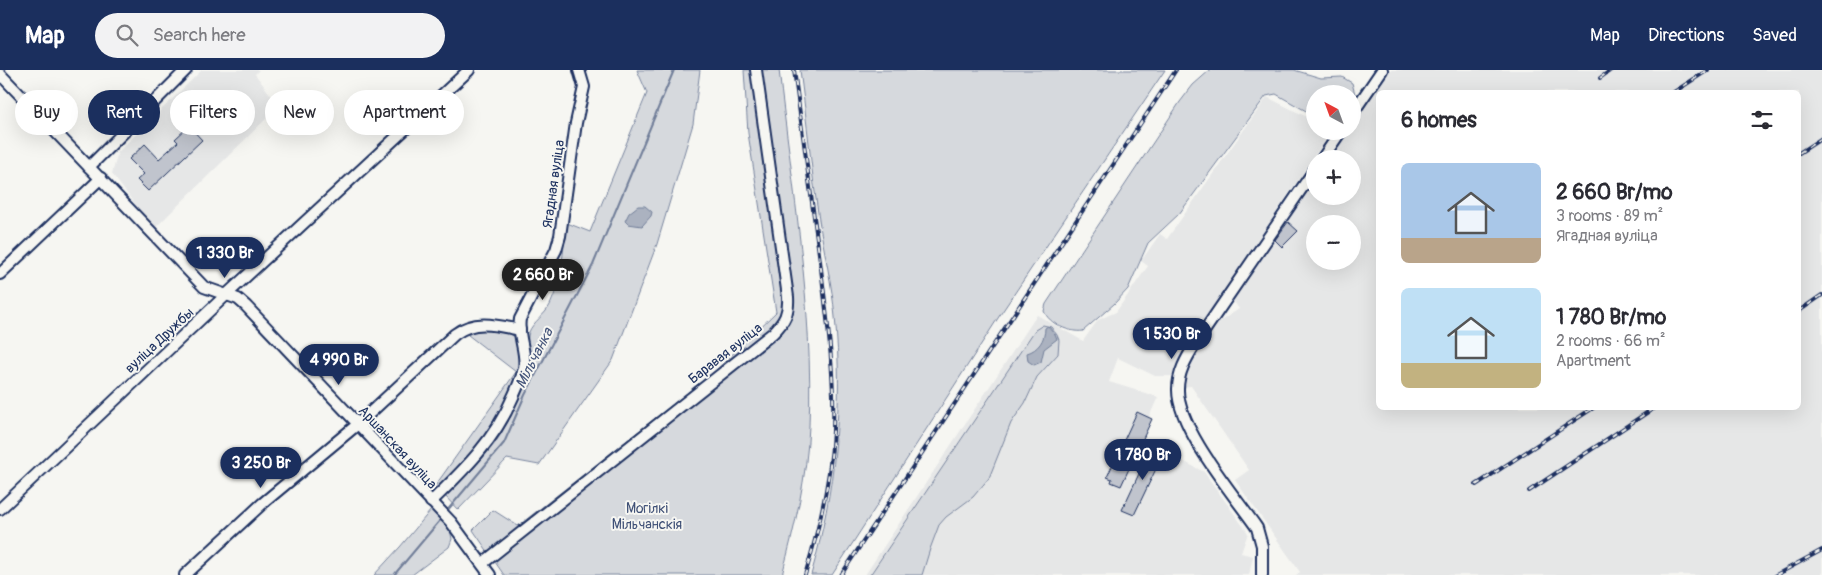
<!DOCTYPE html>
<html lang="en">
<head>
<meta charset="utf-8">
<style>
  body { margin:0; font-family:Pangolin,sans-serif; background:#f2f2f3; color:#2b2b33; height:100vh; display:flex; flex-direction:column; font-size:19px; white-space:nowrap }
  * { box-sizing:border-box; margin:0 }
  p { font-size:16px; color:#7c7c81 }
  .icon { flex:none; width:28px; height:28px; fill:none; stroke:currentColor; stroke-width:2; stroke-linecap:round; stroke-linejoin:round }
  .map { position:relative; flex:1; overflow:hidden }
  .side { position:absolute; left:1376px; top:20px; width:425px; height:320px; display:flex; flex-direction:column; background:#fff; border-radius:8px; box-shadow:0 5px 20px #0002 }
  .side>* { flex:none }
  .top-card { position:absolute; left:15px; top:20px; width:475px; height:45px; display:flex; gap:10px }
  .needle { width:32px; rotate:319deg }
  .tools { position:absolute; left:1306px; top:15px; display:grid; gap:10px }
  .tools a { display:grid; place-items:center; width:55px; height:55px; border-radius:50%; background:#fff; box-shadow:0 5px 20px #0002; font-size:25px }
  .price { position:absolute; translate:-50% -42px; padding:0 11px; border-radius:18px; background:#1b2f5e; color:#fff; font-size:16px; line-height:32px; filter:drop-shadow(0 1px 2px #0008) }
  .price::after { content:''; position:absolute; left:50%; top:30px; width:15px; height:11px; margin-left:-8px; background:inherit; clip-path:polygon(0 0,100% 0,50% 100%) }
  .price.active { background:#222; color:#fff }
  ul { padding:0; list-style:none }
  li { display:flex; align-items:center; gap:15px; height:125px; padding:0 25px }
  li span { display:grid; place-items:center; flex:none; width:140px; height:100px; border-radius:8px; color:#555 }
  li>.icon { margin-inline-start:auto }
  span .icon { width:60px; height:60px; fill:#fffc; stroke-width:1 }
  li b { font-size:21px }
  h2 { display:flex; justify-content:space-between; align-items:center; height:60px; padding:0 25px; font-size:21px }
  .chip { padding:0 18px; border-radius:22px; background:#fff; box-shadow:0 5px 20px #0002; font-size:18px; line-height:45px }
  .chip.active { background:#1b2f5e; color:#fff }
  header { display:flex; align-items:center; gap:30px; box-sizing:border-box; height:70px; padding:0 25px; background:#1b2f5e; color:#fff }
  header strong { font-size:24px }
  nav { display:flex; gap:28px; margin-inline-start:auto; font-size:18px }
  .search { width:350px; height:45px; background:#f2f2f3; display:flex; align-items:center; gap:12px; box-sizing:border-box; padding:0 18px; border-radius:28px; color:#7c7c81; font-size:19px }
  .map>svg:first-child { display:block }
  .built { fill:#e6e7e7; fill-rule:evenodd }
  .green { fill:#d6d9dd; stroke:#78849e }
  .water { fill:#abb2c0; stroke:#717e99 }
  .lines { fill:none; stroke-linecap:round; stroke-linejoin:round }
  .stream { stroke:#717e99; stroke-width:2 }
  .building { fill:#c0c4cd; stroke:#1b2f5e }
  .minor-casing { stroke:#1b2f5e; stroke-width:14 }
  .minor { stroke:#f6f6f2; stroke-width:10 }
  .rail-casing { stroke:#1b2f5e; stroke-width:4 }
  .rail { stroke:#f6f6f2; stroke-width:2; stroke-dasharray:5.5; stroke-linecap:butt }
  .labels { text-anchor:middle; stroke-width:4; stroke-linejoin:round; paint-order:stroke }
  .street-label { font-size:14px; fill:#1b2f5e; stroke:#f6f6f2 }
  .park-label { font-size:14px; fill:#405177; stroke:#f6f6f2 }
  .water-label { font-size:15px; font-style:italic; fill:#46567b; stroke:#f6f6f2 }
</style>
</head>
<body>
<header>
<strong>Map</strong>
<div class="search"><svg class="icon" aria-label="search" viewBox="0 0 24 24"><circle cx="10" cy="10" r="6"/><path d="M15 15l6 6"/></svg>Search here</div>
<nav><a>Map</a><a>Directions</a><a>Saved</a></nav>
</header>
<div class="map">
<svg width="1822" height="505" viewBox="0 0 1822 505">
  <rect width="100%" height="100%" fill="#f6f6f2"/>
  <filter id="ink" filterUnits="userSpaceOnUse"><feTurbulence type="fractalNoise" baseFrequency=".02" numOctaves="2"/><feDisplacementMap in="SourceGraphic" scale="10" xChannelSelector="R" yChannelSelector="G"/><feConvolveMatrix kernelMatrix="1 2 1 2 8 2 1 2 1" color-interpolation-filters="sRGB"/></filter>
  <g filter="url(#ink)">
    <g class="built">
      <polygon points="202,0 259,0 255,4 279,36 154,159 112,104 118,82"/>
      <path d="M1389,0H1822V505H1296L1300,502L1235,410L1249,400L1191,316L1182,317L1187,294L1216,254L1239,239L1233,230L1315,112V126H1352V89H1332L1348,61H1352L1353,55ZM1379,22H1799V338H1379ZM1315,154H1352V191H1315Z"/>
      <polygon points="1267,27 1315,51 1315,61 1331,61 1189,272 1172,306 1155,306 1118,288 1109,312 1158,327 1149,347 1152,349 1143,370 1204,402 1248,463 1241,483 1253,486 1249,505 865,505 1037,245 1083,271 1098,250 1116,242 1148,196 1141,191 1160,164 1167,169"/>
    </g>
    <g class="green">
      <path d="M637,0H700L693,54L657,174L613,290L539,395L507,389L458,440L445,426C462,409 481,392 495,373C510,352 521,324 528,300C532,287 525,272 529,262C533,252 545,245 550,235C562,210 563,180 567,153L590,162L647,23Z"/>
      <path d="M744,0H779C792,116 814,239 809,356C807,406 795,456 782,505H504L473,460L493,440L518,456L714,302L776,242L748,63Z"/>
      <path d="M800,0H1165L1000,245L832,505H811C835,421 844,334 835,247C832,214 824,182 819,150C811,100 807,50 800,0Z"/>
      <path d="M1210,0H1294L1321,8L1342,7L1352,13L1355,24L1353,32L1352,24H1315V46L1276,24L1266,26L1179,144L1148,173L1128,219L1114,234L1083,261C1070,263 1049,254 1044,241L1046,234L1180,32L1193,15Z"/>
      <polygon points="1043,255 1051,257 1057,265 1059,270 1058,284 1037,307 1025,333 1011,353 989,408 973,427 946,447 939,455 930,479 922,505 870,505 1035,260"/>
      <path d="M477,259C487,259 502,257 511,264C540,286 496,354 480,375C467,392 450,407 435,423H430L516,302L468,265Z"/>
      <polygon points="431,440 450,460 452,469 449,477 412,505 374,505 400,477"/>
    </g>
    <g class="water">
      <polygon points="638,136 645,136 652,142 651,146 642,156 628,154 625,151 629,143"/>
      <path d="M1048,256L1055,264L1057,269L1044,279L1041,292L1034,295L1028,291L1027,283C1038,280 1045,270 1045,258Z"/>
    </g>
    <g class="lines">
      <g class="stream">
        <polyline points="446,442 504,373 525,325 593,195 674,0"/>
        <polyline points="394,505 442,448"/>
      </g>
    </g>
    <g class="building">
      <polygon points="189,56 202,70 148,121 137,110 144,104 129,89 145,74 159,89 178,72 175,69"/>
      <polygon points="1288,152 1298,161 1282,177 1275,170"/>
      <polygon points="1137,342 1152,349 1121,416 1111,412 1112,409 1107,407"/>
      <polygon points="1152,376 1164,382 1134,445 1122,440"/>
    </g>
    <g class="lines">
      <g class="minor-casing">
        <g id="minor">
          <polyline points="0,4 204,217 238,229 246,236 451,452 490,505"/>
          <polyline points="1352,44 1382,0"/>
          <polyline points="1322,89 1341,61"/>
          <polyline points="89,97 186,0"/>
          <polyline points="0,204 101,108"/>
          <path d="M431,432C464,400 495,370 513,327C517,318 522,308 524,298C527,282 517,266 520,249L556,180L560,166L576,53L584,17L579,0"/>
          <polyline points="0,439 225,226 469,0"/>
          <path d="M483,493L773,263C785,251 789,243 788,227L756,0"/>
          <path d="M185,505L263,433L358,354L455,264C475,249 496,255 520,260"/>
          <path d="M1262,505V476L1257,458C1234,425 1177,358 1178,319C1178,303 1186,289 1194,276L1315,99"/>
        </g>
      </g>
      <use href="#minor" class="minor"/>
      <g class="rail-casing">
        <g id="rail">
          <path d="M794,0C803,64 811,127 820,191C827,247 835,304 833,361C831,409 819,459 805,505"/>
          <polyline points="1600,8 1611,0"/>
          <polyline points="1674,22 1708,0"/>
          <polyline points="1799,83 1822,68"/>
          <polyline points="1799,241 1822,225"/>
          <polyline points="1476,415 1593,338"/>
          <polyline points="1529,421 1654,338"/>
          <polyline points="841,505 1176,0"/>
          <polyline points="1776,505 1822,480"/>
        </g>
      </g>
      <use href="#rail" class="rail"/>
    </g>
  </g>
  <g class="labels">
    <g class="street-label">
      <text transform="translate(553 114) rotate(-82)" y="5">Ягадная вуліца</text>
      <text transform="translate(159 270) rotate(-43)" y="5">вуліца Дружбы</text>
      <text transform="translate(725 283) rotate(-38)" y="5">Баравая вуліца</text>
      <text transform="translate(398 377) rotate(47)" y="5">Аршанская вуліца</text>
    </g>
    <g class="park-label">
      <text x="647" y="443">Могілкі<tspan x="647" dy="16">Мільчанскія</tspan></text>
    </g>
    <g class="water-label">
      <text transform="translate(534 288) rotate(-63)" y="5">Мільчанка</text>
    </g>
  </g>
</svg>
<div class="tools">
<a><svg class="needle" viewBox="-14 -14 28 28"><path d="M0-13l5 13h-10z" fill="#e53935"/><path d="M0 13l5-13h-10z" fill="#7c7c81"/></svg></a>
<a>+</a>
<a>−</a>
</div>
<b class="price" style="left:225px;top:209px">1 330 Br</b>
<b class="price active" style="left:543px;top:231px">2 660 Br</b>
<b class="price" style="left:1172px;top:290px">1 530 Br</b>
<b class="price" style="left:339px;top:316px">4 990 Br</b>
<b class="price" style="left:1143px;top:411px">1 780 Br</b>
<b class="price" style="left:261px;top:419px">3 250 Br</b>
<div class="top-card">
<a class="chip">Buy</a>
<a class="chip active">Rent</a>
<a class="chip">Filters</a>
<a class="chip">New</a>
<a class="chip">Apartment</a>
</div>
<section class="side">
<h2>6 homes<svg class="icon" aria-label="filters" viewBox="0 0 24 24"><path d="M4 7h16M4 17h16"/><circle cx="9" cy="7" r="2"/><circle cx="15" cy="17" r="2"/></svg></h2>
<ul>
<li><span style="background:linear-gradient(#a9c7e8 75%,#b9a48a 0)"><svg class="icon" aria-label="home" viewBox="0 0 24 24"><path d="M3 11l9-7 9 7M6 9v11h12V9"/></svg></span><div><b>2 660 Br/mo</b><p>3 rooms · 89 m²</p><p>Ягадная вуліца</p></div></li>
<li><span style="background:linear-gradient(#bfe0f5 75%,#c2b280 0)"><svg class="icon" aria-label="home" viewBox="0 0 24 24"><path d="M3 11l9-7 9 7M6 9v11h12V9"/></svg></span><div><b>1 780 Br/mo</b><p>2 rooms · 66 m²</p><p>Apartment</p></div></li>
</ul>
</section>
</div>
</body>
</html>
